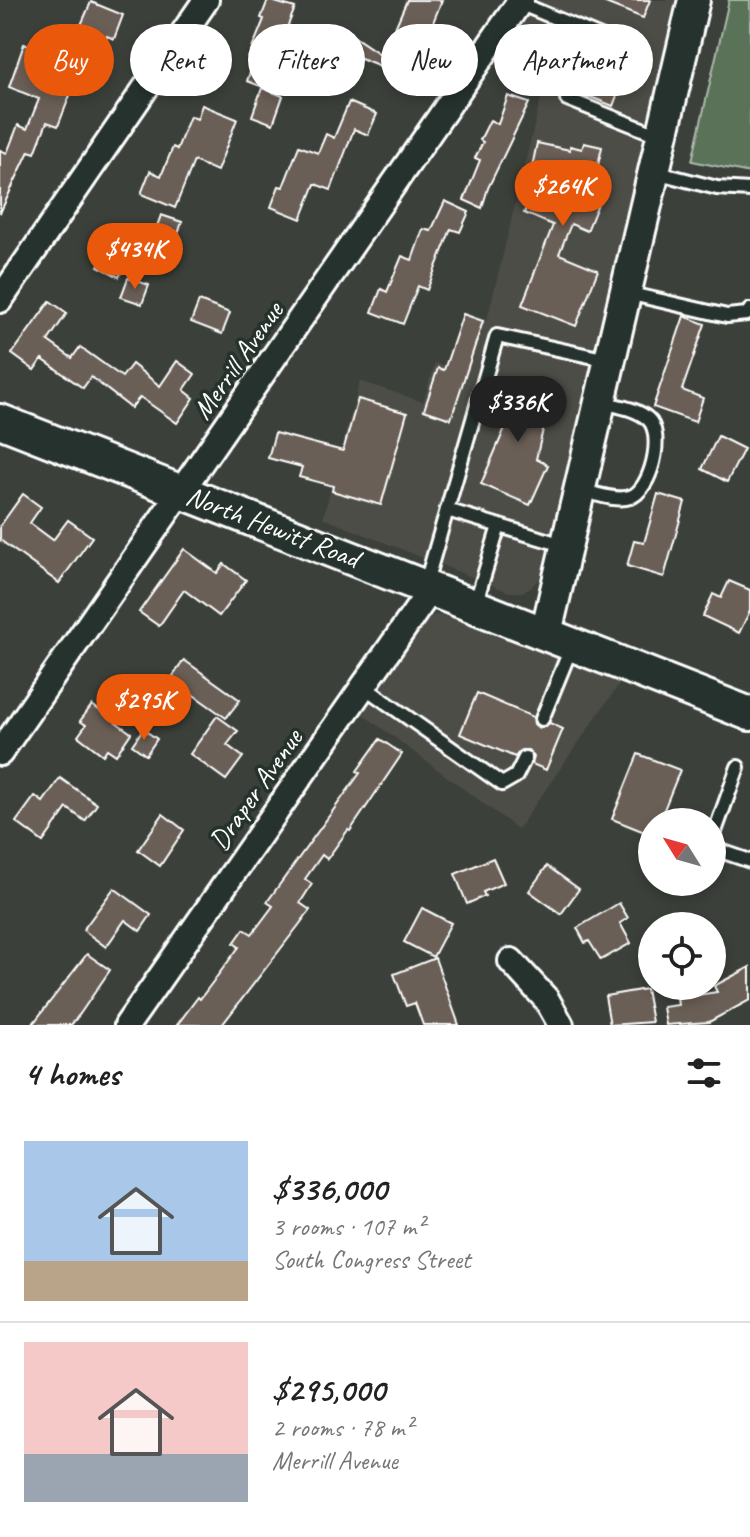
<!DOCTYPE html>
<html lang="en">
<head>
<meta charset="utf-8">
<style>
  body { margin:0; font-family:Caveat,sans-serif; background:#f6f6f6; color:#222; height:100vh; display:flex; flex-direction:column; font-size:30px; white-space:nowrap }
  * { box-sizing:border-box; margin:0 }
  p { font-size:26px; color:#767676 }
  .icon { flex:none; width:44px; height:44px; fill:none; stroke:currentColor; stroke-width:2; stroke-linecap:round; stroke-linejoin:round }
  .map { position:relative; height:1025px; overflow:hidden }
  .panel { display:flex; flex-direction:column; background:#fff; flex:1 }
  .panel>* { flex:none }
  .guide { position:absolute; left:24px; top:24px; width:702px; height:72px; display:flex; gap:16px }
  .needle { width:52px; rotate:307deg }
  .controls { position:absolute; left:638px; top:808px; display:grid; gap:16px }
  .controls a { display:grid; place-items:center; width:88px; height:88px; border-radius:50%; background:#fff; box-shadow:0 4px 12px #0003; font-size:40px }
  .price { position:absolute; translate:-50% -68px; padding:0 18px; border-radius:28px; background:#ea580c; color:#fff; font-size:26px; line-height:52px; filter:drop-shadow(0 2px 4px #0008) }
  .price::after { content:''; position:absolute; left:50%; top:48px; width:24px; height:18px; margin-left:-12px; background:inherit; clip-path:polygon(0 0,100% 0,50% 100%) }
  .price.on { background:#222; color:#fff }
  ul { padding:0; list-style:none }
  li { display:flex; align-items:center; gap:24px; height:200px; padding:0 24px }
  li+li { border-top:2px solid #e0e0e0 }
  li span { display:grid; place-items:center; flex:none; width:224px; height:160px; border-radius:0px; color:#555 }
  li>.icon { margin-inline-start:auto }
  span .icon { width:96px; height:96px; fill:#fffc; stroke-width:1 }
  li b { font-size:34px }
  h2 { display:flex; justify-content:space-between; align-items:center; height:96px; padding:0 24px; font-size:34px }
  .chip { padding:0 28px; border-radius:36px; background:#fff; box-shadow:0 4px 12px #0003; font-size:28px; line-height:72px }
  .chip.on { background:#ea580c; color:#fff }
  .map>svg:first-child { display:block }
  .built { fill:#4d4d47 }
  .green { fill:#5a7358; stroke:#acb9ac; stroke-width:2 }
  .building { fill:#6b5f57; stroke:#fff; stroke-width:2 }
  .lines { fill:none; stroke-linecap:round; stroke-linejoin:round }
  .service-casing { stroke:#fff; stroke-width:18 }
  .minor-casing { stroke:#fff; stroke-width:30 }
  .tertiary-casing { stroke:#fff; stroke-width:36 }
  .secondary-casing { stroke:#fff; stroke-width:38 }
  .service { stroke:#26332d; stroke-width:12 }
  .minor { stroke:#26332d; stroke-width:24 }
  .tertiary { stroke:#26332d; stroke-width:30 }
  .secondary { stroke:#26332d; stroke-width:32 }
  .labels { text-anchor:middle; stroke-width:7; stroke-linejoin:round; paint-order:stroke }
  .street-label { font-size:28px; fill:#fff; stroke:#26332d }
</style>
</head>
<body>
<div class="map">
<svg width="750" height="1025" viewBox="0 0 750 1025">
  <rect width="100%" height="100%" fill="#3b403a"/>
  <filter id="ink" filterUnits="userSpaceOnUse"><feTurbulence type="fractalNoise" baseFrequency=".0125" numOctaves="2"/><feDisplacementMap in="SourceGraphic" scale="16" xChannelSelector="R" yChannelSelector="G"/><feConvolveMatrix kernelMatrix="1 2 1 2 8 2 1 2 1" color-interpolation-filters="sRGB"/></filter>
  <g filter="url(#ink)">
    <g class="built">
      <polygon points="528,0 684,0 665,88 607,303 546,560 540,577 531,588 522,592 509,592 323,518 360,381 423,402 435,363 446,366 463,312 487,320 554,44 514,20"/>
      <polygon points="435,615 451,617 620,683 518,829 357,710 415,630"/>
    </g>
    <polygon class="green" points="729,0 750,0 750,173 692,161"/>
    <g class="building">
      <polygon points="268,0 295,8 277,52 284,55 271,90 247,81 254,61 248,59 264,19 261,18"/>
      <polygon points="407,0 442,0 424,45 416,41 402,75 356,56 338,45 347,32 383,56"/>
      <polygon points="598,0 650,0 643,18"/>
      <polygon points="91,2 123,15 114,39 107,36 95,67 83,62 58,126 47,122 35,153 29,151 0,213 0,150 7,153 18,125 27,129 39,99 9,87 24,44 60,56 70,29 78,32"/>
      <polygon points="600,65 625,75 613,106 588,96"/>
      <polygon points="262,88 283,96 273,124 252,116"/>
      <polygon points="508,96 529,103 488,188 482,208 464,200 480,160 475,158 483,142 480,140 490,120 498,124"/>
      <polygon points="349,102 377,114 368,135 354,129 331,190 315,184 301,219 271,207 279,186 283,187 299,146 318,153 326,134 334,138"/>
      <polygon points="202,105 237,119 217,171 194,161 175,208 141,194 150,171 161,176 173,147 177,149 190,116 197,119"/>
      <polygon points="537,143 570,150 570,146 582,149 584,143 602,147 591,197 599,201 587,231 571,224 559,254 598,270 576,326 522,305 553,225 524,213 542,169 532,167"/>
      <polygon points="445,201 469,212 460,232 451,229 427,290 418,286 403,324 372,312 381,289 387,292 402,256 412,260 423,229 431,231"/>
      <polygon points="161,215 182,222 176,240 155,232"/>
      <polygon points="116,232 137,243 119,277 98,266"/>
      <polygon points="128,278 149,285 142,304 121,297"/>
      <polygon points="50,301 67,313 48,341 72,358 80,347 122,377 132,364 160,386 177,361 195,374 184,390 194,398 177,423 140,397 131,408 91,377 83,388 42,359 34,370 12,354"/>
      <polygon points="199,301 230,313 222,334 191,322"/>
      <polygon points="463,314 483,321 451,419 424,410 438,368 444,370"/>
      <polygon points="684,316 705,324 682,390 703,398 695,422 653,407"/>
      <polygon points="501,385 551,396 536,459 548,465 530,505 481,484 505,428 491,425"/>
      <polygon points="358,399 407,413 381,505 332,491 333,486 299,477 302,467 268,458 275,433 343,451"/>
      <polygon points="718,436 744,449 727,482 702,469"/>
      <polygon points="23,494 41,507 30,523 53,540 68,520 92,537 59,583 0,540 0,526"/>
      <polygon points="658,494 685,502 664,577 627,566 634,541 644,543"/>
      <polygon points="184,549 217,573 224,564 246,580 219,616 184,590 159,626 139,612"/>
      <polygon points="729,581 750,590 750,611 739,633 703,616 713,594 721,598"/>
      <polygon points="184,660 240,700 226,718 171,679"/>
      <polygon points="477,693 533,717 534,724 539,728 550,723 563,729 546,770 532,764 534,757 528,750 521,750 515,757 460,734"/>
      <polygon points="92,705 131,733 116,755 107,749 103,755 78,736 86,725 80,721"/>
      <polygon points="217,716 238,731 227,745 243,757 226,780 190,754"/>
      <polygon points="143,729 157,739 146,755 132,745"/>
      <polygon points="380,739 402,754 350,831 348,830 327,859 322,855 305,879 312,884 300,903 310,910 299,925 222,1025 177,1025 198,997 200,999 239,947 234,943 244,929 252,934 273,906 267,902 360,773 357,771"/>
      <polygon points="638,754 680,770 659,822 652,822 652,835 612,819"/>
      <polygon points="60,778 97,804 85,821 67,808 43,842 16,822 35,796 43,802"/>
      <polygon points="163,814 184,830 160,866 138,850"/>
      <polygon points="493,858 504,883 483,892 485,896 467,904 455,874"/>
      <polygon points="547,866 579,889 561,914 529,891"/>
      <polygon points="114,888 151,915 140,931 125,920 106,947 83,930"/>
      <polygon points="619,903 628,918 620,923 631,943 601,960 589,941 585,943 577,928"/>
      <polygon points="422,908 451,923 433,957 404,942"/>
      <polygon points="87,954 110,970 80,1014 71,1025 32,1025"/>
      <polygon points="435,958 459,1025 423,1025 415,1003 406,1006 394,974"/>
      <polygon points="750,967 750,1000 709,1022 666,1025 663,1007 678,1005 677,998 717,992 714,986"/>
      <polygon points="646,989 652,1022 610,1025 605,996"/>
    </g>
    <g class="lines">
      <g class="service-casing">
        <g id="service">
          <polyline points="519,3 639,53"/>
          <polyline points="579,65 567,99 660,136"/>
          <polyline points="655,172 717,188 750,190"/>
          <polyline points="627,293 727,316 747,314 750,310"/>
          <path d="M580,490C594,493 616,502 630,497C651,491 665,434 648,419C636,408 616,406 601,402"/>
          <polyline points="447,510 566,546"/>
          <polyline points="425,586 497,336 608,360"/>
          <polyline points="475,605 499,526"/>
          <polyline points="363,686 502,784 516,776 525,758"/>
          <polyline points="542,719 571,648"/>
          <polyline points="712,840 738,767"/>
          <polyline points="712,848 750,861"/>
        </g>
      </g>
      <g class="minor-casing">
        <g id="minor">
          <polyline points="0,300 206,0"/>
          <polyline points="0,753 521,0"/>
          <polyline points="511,961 547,1000 561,1025"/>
          <polyline points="127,1025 432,588"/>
        </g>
      </g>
      <g class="tertiary-casing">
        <polyline id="tertiary" points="546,633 694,0"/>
      </g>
      <g class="secondary-casing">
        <polyline id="secondary" points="0,421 750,714"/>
      </g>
      <use href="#service" class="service"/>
      <use href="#minor" class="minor"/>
      <use href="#tertiary" class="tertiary"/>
      <use href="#secondary" class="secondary"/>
    </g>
  </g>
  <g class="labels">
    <g class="street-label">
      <text transform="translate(237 360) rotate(-55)" y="10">Merrill Avenue</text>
      <text transform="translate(273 526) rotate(21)" y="10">North Hewitt Road</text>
      <text transform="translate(255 789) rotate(-55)" y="10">Draper Avenue</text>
    </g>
  </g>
</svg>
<div class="controls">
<a><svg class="needle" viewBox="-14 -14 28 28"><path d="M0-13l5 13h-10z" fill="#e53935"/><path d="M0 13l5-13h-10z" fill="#767676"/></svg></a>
<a><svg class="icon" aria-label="locate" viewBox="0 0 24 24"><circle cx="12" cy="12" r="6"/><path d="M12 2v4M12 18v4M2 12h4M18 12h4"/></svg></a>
</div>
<b class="price" style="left:563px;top:228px">$264K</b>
<b class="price" style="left:135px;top:291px">$434K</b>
<b class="price on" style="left:518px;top:444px">$336K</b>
<b class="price" style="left:144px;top:742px">$295K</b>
<div class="guide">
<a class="chip on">Buy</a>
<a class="chip">Rent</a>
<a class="chip">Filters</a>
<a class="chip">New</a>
<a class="chip">Apartment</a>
</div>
</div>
<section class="panel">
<h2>4 homes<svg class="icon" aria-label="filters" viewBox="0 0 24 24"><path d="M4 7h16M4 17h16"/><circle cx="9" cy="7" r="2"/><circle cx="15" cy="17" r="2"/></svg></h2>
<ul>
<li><span style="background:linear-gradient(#a9c7e8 75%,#b9a48a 0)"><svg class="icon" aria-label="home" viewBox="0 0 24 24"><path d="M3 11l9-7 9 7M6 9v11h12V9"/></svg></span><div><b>$336,000</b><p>3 rooms · 107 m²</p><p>South Congress Street</p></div></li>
<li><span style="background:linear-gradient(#f6c9c9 70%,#9aa5b1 0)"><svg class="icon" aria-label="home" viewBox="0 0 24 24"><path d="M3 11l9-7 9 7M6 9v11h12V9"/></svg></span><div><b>$295,000</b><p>2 rooms · 78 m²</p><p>Merrill Avenue</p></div></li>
</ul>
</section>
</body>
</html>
